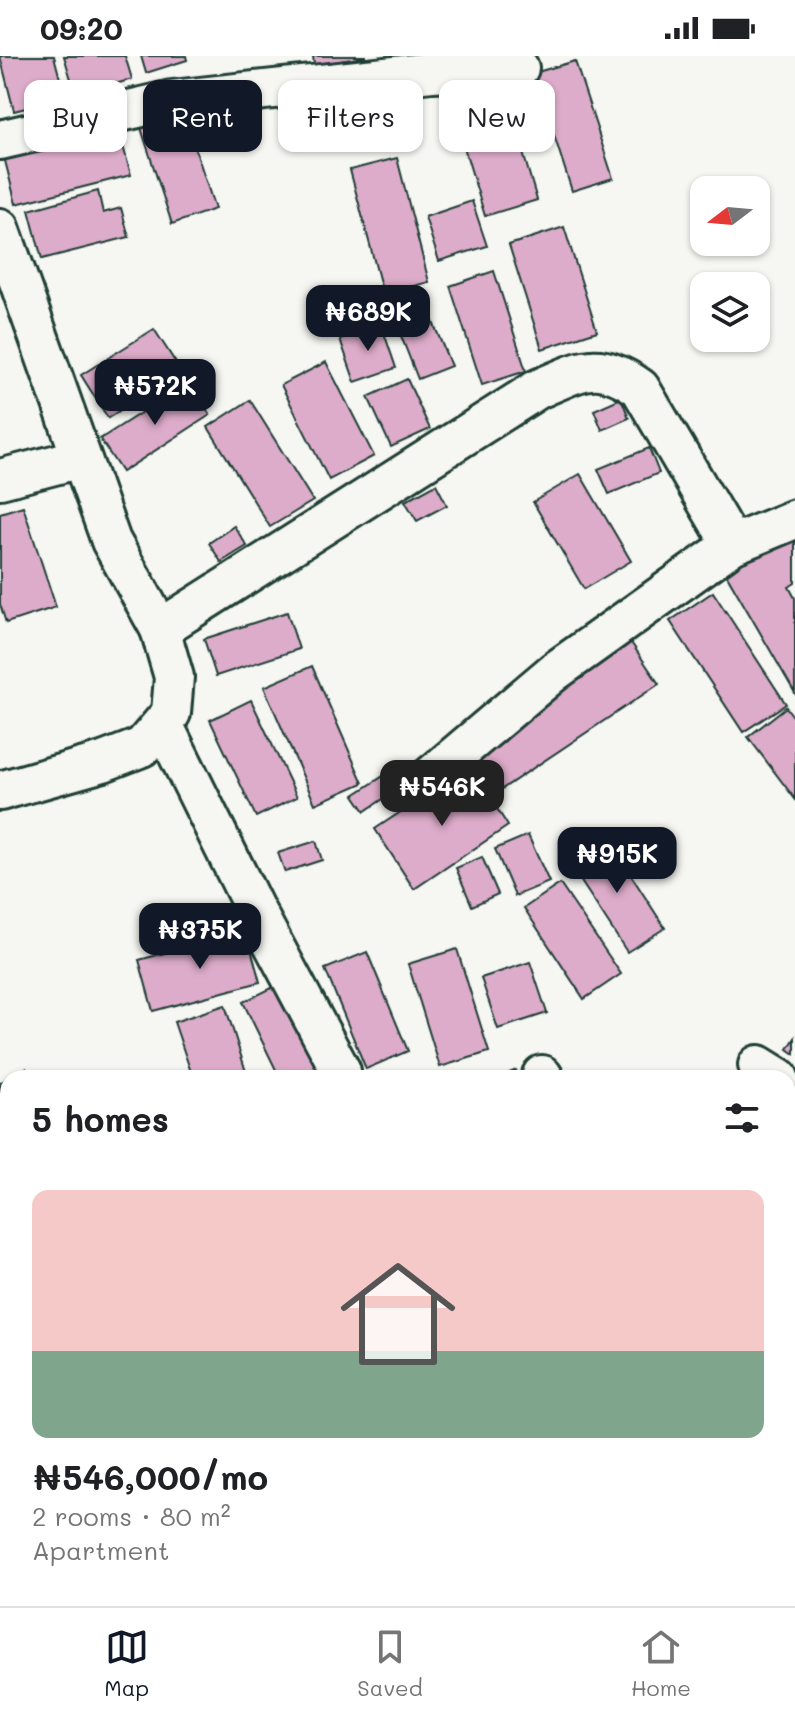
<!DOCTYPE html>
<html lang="en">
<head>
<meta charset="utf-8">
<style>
  body { margin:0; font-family:Mali,sans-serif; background:#f6f6f6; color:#202124; height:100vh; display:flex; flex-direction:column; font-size:30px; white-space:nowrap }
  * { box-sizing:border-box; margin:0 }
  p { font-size:26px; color:#757577 }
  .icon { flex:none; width:44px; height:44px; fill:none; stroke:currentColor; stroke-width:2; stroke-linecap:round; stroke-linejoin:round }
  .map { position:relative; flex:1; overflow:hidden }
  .panel { position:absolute; left:0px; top:1014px; width:796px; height:536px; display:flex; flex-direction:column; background:#fff; border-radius:24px 24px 0 0; box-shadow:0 2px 6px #0004 }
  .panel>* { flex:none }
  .banner { position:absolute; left:24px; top:24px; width:748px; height:72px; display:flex; gap:16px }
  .needle { width:52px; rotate:254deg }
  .fabs { position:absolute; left:690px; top:120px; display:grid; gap:16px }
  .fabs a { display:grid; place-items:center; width:80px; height:80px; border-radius:16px; background:#fff; box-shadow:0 2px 6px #0004; font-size:40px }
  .price { position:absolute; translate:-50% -68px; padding:0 18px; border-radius:16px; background:#111827; color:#fff; font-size:26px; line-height:52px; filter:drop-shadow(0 2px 4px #0008) }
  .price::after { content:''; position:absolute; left:50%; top:48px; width:24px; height:18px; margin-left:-12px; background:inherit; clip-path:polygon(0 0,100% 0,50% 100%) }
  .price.active { background:#222; color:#fff }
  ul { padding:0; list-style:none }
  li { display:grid; align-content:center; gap:16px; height:424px; padding:0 32px }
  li+li { border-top:2px solid #e0e0e0 }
  li span { display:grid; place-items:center; height:248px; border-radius:16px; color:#555 }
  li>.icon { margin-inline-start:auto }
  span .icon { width:144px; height:144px; fill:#fffc; stroke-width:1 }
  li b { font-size:34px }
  h2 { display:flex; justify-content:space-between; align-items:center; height:96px; padding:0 32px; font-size:34px }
  .tag { padding:0 28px; border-radius:16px; background:#fff; box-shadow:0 2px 6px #0004; font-size:28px; line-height:72px }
  .tag.active { background:#111827; color:#fff }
  .status { display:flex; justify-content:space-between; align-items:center; height:56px; padding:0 40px; background:#fff; direction:ltr }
  .status svg { height:22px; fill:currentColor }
  .menu { display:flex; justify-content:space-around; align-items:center; height:112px; border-top:2px solid #e0e0e0; background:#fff; font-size:22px; color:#757577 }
  .menu a { display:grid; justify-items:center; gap:4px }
  .menu .active { color:#111827 }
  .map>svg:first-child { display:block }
  .building { fill:#ddacca; stroke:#1f3d34; stroke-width:2 }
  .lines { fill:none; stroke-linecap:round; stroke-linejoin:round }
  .minor-casing { stroke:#1f3d34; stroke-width:44 }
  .minor { stroke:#f6f6f2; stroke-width:38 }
</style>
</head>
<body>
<div class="status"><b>09:20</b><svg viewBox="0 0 49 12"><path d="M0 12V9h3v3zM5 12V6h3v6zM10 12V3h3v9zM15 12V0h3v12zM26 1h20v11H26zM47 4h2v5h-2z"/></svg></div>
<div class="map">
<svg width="795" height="1550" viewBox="0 0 795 1550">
  <rect width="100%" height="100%" fill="#f6f6f2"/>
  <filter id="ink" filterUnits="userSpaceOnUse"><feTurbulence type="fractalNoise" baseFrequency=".0125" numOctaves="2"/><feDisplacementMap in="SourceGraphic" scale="16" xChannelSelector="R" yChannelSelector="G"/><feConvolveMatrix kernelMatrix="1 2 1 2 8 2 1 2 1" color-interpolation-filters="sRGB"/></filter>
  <g filter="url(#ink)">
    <g class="building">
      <polygon points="0,0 54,0 65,42 14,55"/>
      <polygon points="64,0 125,0 132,23 76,40"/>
      <polygon points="141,0 186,0 187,4 146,17"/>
      <polygon points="313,0 365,0 365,1 314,9"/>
      <polygon points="575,5 613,122 572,135 534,17"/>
      <polygon points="503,29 537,144 485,160 450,45"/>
      <polygon points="379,30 390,77 335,91 323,44"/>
      <polygon points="183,55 215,153 172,168 140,69"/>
      <polygon points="116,64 131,119 16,148 2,93"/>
      <polygon points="397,102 429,226 383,238 350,114"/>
      <polygon points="98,135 103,157 121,152 129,181 42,203 29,154"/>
      <polygon points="472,145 487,190 439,205 425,161"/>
      <polygon points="564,171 597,275 542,293 509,189"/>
      <polygon points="494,215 526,315 482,329 450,230"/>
      <polygon points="426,249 451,310 418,323 394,262"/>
      <polygon points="381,268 396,312 355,326 340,283"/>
      <polygon points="154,273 181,315 108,362 81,319"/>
      <polygon points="326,306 374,400 329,424 281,329"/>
      <polygon points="407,323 430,373 391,391 368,341"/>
      <polygon points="189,326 210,359 122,416 100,383"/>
      <polygon points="621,342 629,362 602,374 594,354"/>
      <polygon points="250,344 313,445 270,471 208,371"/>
      <polygon points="649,392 659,417 609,438 598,413"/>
      <polygon points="580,418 631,505 584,533 533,446"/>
      <polygon points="436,428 447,449 417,465 405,445"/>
      <polygon points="23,450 56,551 6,567 0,548 0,457"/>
      <polygon points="234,470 247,490 221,506 209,487"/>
      <polygon points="795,475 795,527 789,531 795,542 795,637 725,516"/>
      <polygon points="713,536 786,648 743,676 670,565"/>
      <polygon points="287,556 299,593 216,620 204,583"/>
      <polygon points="628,582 659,628 499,735 469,688"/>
      <polygon points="312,610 363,727 315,748 264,631"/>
      <polygon points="251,644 297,741 256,761 210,664"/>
      <polygon points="786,651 795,663 795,743 748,681"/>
      <polygon points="470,710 508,770 414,833 375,773"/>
      <polygon points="385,719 395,735 365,755 354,739"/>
      <polygon points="528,779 549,826 515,840 495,793"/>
      <polygon points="607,782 665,872 627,896 569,807"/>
      <polygon points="316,785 322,804 285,816 278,797"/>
      <polygon points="482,801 498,838 472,850 456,812"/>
      <polygon points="560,828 621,918 584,943 524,852"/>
      <polygon points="246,875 260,926 153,955 139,904"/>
      <polygon points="457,893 489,996 440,1011 408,908"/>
      <polygon points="367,896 408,995 366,1013 325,913"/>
      <polygon points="530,906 547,957 498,973 481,922"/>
      <polygon points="288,924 331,1022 280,1022 243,946"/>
      <polygon points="225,949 248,1022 193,1022 174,966"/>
      <polygon points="795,982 795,998 788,993"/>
      <polygon points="26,1012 32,1022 8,1022"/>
      <polygon points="516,1014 519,1022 498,1022"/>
      <polygon points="8,1022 8,1076 0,1063 0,1027"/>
      <polygon points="795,1177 795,1195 788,1191"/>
      <polygon points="789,1203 795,1208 795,1281 788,1276"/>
      <polygon points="0,1214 8,1239 8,1304 0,1306"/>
      <polygon points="6,1309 8,1312 8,1402 0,1389 0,1312"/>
      <polygon points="788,1369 795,1373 795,1430 788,1444"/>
      <polygon points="8,1410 8,1461 1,1463 0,1412"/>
      <polygon points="795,1503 795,1550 784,1550 774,1542 788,1542 788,1512"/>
      <polygon points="14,1542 29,1542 33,1550 0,1550"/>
      <polygon points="274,1542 347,1542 339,1550 267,1550"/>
      <polygon points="431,1542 487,1542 490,1543 486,1550 427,1550"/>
      <polygon points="505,1542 526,1542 544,1550 502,1550"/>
      <polygon points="633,1542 720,1542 715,1550 644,1550"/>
    </g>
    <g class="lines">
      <g class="minor-casing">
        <g id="minor">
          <polyline points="0,84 172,44 432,16 519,12"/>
          <polyline points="0,172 111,485 160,573"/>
          <polyline points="0,423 81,402"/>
          <polyline points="163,668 254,852 341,1015"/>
          <polyline points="425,725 554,616 732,489 795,463"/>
          <path d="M0,735L103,706L142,691L171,657L174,621L160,573L538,333C583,314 597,302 640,332L732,489"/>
          <polyline points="758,1009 779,1022"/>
          <polyline points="542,1019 544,1022"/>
          <polyline points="0,1163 8,1160"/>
          <polyline points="788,1352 795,1357"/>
          <polyline points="788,1474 795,1462"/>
          <polyline points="0,1507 8,1504"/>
          <polyline points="146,1542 153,1550"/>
          <polyline points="560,1542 571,1550"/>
          <polyline points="742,1550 747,1542"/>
        </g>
      </g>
      <use href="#minor" class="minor"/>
    </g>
  </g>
</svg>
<div class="fabs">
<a><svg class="needle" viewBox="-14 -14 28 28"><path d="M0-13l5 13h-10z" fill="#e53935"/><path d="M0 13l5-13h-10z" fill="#757577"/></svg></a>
<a><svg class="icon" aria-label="layers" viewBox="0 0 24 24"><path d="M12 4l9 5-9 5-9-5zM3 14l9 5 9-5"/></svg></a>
</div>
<b class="price" style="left:368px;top:297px">₦689K</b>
<b class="price" style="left:155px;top:371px">₦572K</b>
<b class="price active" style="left:442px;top:772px">₦546K</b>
<b class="price" style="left:617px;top:839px">₦915K</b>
<b class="price" style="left:200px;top:915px">₦375K</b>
<div class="banner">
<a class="tag">Buy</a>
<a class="tag active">Rent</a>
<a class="tag">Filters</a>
<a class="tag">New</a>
</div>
<section class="panel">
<h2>5 homes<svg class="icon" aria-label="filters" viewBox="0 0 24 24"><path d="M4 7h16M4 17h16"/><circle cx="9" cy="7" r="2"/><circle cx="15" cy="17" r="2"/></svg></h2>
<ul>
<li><span style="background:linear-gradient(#f6c9c9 65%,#7fa58c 0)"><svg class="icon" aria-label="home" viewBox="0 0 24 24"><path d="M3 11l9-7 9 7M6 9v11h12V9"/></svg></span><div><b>₦546,000/mo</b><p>2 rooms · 80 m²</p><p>Apartment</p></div></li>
</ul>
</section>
</div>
<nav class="menu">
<a class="active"><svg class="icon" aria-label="map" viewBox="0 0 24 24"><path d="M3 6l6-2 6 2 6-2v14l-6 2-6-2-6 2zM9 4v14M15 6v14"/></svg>Map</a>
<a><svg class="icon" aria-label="saved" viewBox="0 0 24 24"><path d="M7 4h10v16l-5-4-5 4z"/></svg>Saved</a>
<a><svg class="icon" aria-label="home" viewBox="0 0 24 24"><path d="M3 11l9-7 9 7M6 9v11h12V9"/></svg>Home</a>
</nav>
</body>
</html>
